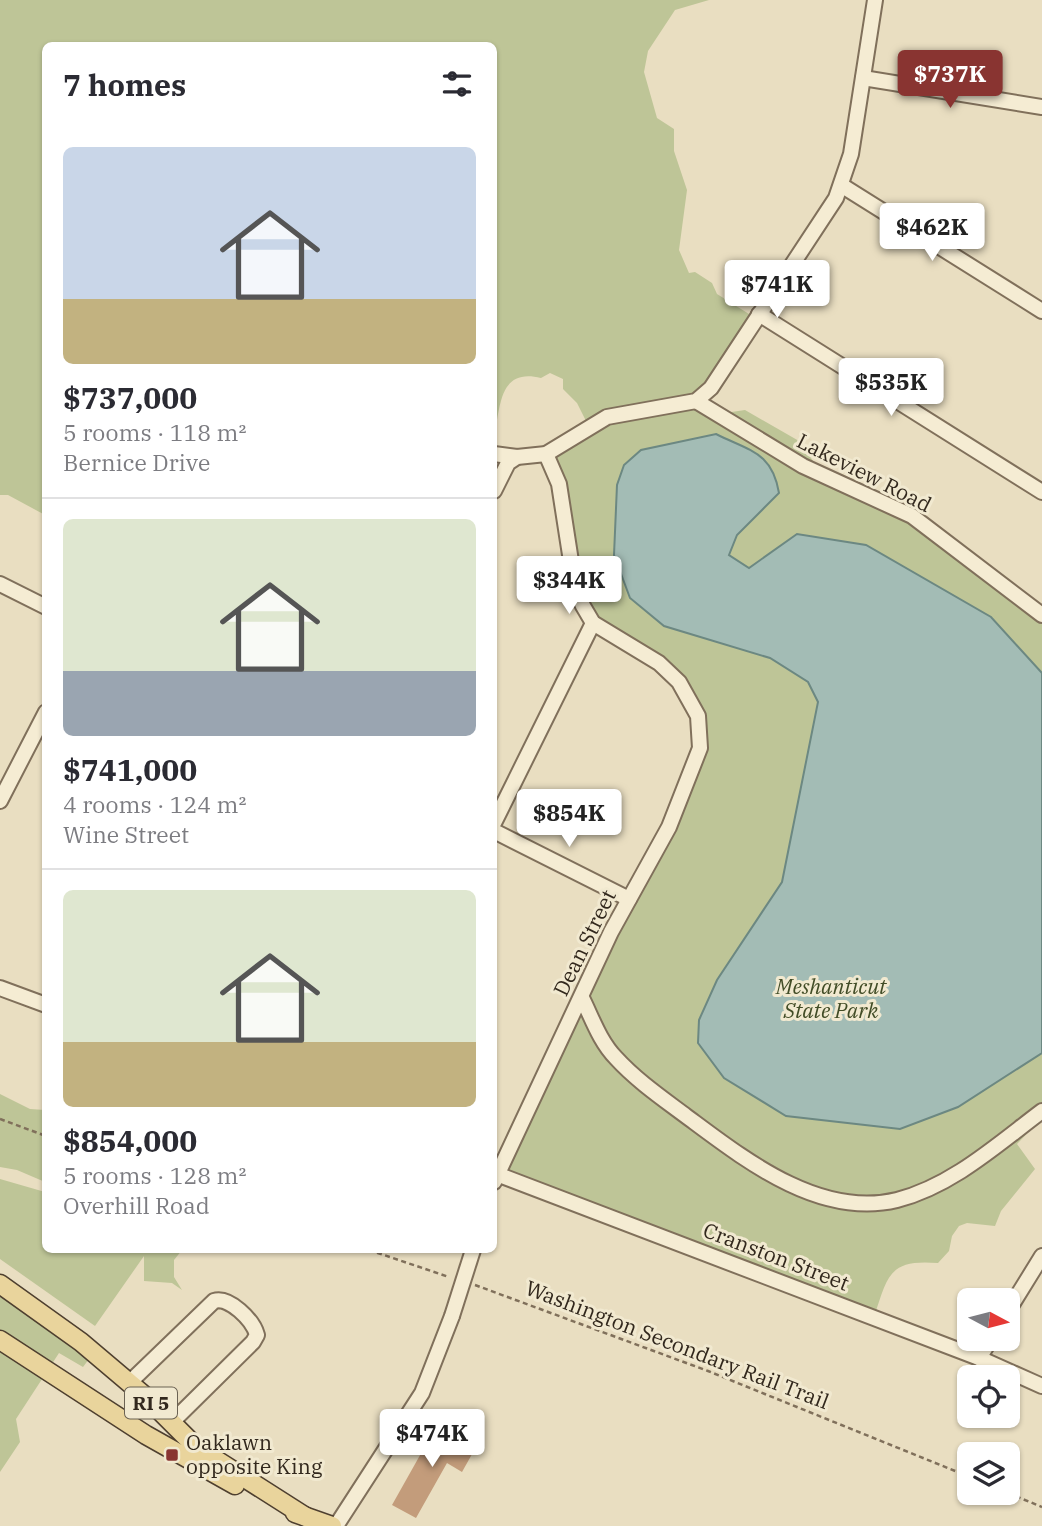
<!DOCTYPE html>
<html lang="en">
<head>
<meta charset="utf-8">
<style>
  body { margin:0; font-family:"IBM Plex Serif",serif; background:#f7f7f7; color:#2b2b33; height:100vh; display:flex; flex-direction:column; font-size:26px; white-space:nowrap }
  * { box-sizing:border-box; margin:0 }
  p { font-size:23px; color:#7c7c81 }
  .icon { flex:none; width:38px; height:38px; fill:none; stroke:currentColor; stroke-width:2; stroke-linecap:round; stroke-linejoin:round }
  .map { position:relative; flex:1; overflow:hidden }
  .sheet { position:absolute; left:42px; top:42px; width:455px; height:1211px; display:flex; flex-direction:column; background:#fff; border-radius:10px; box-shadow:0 2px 5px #0004 }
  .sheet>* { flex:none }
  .needle { width:46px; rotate:97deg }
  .buttons { position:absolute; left:957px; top:1288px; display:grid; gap:14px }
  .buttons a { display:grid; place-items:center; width:63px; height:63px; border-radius:10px; background:#fff; box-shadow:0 2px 5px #0004; font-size:35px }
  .price { position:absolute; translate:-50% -60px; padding:0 16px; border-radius:7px; background:#fff; color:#222; font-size:23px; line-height:46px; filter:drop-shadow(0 2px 4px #0008) }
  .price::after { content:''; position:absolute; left:50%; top:42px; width:21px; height:16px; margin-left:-10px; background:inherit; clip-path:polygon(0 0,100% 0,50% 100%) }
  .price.active { background:#893431; color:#fff }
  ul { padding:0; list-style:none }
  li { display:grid; align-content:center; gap:14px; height:371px; padding:0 21px }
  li+li { border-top:2px solid #e1e1e2 }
  li span { display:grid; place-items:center; height:217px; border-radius:10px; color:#555 }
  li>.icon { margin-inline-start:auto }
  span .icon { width:126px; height:126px; fill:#fffc; stroke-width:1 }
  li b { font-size:30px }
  h2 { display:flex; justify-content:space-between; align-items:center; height:84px; padding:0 21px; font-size:30px }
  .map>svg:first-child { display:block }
  .green { fill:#bec597 }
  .water { fill:#a3bcb5; stroke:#6c8882; stroke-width:2 }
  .building { fill:#c39c7b }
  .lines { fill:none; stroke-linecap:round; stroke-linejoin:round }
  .minor-casing { stroke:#80705b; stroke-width:18 }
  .major-casing { stroke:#4e3f2f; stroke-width:21 }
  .path { stroke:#80705b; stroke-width:2.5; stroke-dasharray:5 3.5; stroke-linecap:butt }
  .minor { stroke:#f5ecd3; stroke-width:14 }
  .major { stroke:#e9d49c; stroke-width:18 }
  .minor-bridge-casing { stroke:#80705b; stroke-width:18; stroke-linecap:butt }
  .minor-bridge { stroke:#f5ecd3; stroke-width:14 }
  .poi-dot { fill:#893431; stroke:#f1e9d0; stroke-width:2.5 }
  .labels { text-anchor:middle; stroke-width:6; stroke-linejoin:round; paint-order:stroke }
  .shield { fill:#f1e9d0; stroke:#6b6253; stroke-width:2 }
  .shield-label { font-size:19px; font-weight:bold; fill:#32281d }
  .street-label { font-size:21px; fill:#32281d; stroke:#f1e9d0 }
  .park-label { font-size:21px; font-style:italic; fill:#414c26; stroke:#f1e9d0 }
  .poi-label { font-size:21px; fill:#32281d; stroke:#f1e9d0; text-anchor:start }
</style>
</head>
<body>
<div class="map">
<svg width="1042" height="1526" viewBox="0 0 1042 1526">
  <rect width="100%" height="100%" fill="#e9dec1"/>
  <g class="green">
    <path d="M0,0H709L675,10L648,51L644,72L657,118L674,129V151L687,190L679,250L689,273L695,272L712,283L717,294L757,319L701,399L718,414L745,410L799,441L818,468L913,516L1042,615V1118L1017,1144L1035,1169L1001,1211L995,1226L967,1223L959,1226L952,1236L949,1251L938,1263C889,1259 888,1275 874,1317L501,1177L573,1020L671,827L700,725L670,672L600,628L584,606L549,456L587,423L577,403L563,389V379L550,373L541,378C499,368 501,405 494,436V46H46L45,515L8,495H0Z"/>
    <polygon points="0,1094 30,1109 45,1110 45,1182 17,1170 0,1167"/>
    <polygon points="0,1179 45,1192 46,1250 182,1250 174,1260 174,1277 182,1290 172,1283 144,1281 144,1256 95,1326 0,1259"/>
    <polygon points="0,1284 92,1355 83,1367 59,1353 16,1419 20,1442 0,1472"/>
  </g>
  <path class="water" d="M716,434C750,451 772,452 779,493L737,535L729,555L749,568L797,534L866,545L991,617L1042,673V1053L958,1107L900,1129L786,1116L724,1078L698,1043L699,1020L717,980L782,882L818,702L808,682L770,658L664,626L630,598L614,555L617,485L624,465L641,450Z"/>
  <polygon class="building" points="437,1425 476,1447 462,1472 447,1463 416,1518 392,1505"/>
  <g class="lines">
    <g class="minor-casing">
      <g id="minor">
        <polyline points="863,78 1042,107"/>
        <polyline points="841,185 1042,311"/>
        <polyline points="759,314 1042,492"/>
        <polyline points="696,401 803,466 912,516 1042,615"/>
        <polyline points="494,454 517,457"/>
        <polyline points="494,491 508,463 517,457 546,454 607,417 696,401 711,388 836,198 851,154 875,0"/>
        <polyline points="0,584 46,607"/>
        <polyline points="0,801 46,712"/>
        <polyline points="494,823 593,623"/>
        <polyline points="494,831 629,899"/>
        <polyline points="0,988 46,1005"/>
        <path d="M582,998C592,1018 600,1042 616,1058C636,1080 662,1098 686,1116C744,1159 819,1219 897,1200C952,1186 998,1144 1042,1111"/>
        <polyline points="494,1173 979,1358 1042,1386"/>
        <polyline points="494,1182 611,932 669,827 700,748 698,716 679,682 659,663 593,623 583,606 575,587 559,484 546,454"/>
        <polyline points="1008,1311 1042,1256"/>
        <polyline points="979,1358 991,1339"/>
        <path d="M129,1383L214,1301C229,1296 253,1320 257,1335L253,1342L171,1423"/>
        <polyline points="336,1526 422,1393 452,1316"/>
      </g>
    </g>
    <g class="major-casing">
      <g id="major">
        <polyline points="0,1284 81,1342 146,1397 196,1447 306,1517"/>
        <polyline points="0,1340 146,1435 235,1485"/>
        <polyline points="295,1513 332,1526"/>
      </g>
    </g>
    <g class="path">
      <polyline points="0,1119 46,1136"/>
      <polyline points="369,1250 449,1277"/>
      <polyline points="475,1285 708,1371 970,1477"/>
      <polyline points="1008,1493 1042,1507"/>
    </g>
    <use href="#minor" class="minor"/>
    <use href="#major" class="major"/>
    <g class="minor-bridge-casing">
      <polyline id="minor-bridge" points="452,1316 473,1250"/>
    </g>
    <use href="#minor-bridge" class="minor-bridge"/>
  </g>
  <rect class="poi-dot" x="165" y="1448" width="14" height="14" rx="3.5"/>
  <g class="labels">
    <rect class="shield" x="125" y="1387.5" width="52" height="31" rx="5"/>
    <g class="shield-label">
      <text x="151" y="1410">RI 5</text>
    </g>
    <g class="street-label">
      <text transform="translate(864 473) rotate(27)" y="7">Lakeview Road</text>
      <text transform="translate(585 943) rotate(-64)" y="7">Dean Street</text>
      <text transform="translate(776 1257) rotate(21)" y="7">Cranston Street</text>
      <text transform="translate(677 1345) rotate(21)" y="7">Washington Secondary Rail Trail</text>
    </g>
    <g class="park-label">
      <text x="831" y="994">Meshanticut<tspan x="831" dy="24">State Park</tspan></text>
    </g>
    <g class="poi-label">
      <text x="186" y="1450">Oaklawn<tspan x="186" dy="24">opposite King</tspan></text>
    </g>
  </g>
</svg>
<div class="buttons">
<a><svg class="needle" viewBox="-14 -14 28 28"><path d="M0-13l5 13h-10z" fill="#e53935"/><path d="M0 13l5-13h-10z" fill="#7c7c81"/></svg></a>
<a><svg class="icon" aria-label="locate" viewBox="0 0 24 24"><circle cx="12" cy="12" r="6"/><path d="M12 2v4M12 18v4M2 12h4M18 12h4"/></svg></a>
<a><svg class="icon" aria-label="layers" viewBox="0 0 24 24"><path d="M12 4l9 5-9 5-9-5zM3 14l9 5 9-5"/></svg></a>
</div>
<b class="price active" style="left:950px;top:110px">$737K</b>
<b class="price" style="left:932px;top:263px">$462K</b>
<b class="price" style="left:777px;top:320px">$741K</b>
<b class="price" style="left:891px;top:418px">$535K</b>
<b class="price" style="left:569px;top:616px">$344K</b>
<b class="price" style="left:569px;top:849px">$854K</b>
<b class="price" style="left:432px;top:1469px">$474K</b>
<section class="sheet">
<h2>7 homes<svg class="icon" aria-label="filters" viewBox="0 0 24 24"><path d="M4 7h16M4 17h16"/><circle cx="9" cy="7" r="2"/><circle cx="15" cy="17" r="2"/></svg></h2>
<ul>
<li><span style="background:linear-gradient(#c9d6e8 70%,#c2b280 0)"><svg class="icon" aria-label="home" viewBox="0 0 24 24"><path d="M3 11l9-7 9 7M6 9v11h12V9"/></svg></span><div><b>$737,000</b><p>5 rooms · 118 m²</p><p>Bernice Drive</p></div></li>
<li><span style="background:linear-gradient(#dfe7d0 70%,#9aa5b1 0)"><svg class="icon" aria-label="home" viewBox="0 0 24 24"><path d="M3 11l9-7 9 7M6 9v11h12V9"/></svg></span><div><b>$741,000</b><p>4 rooms · 124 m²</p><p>Wine Street</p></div></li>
<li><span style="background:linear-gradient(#dfe7d0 70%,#c2b280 0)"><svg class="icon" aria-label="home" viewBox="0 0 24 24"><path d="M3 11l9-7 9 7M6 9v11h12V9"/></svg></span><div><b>$854,000</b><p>5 rooms · 128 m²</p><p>Overhill Road</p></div></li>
</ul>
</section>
</div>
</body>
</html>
